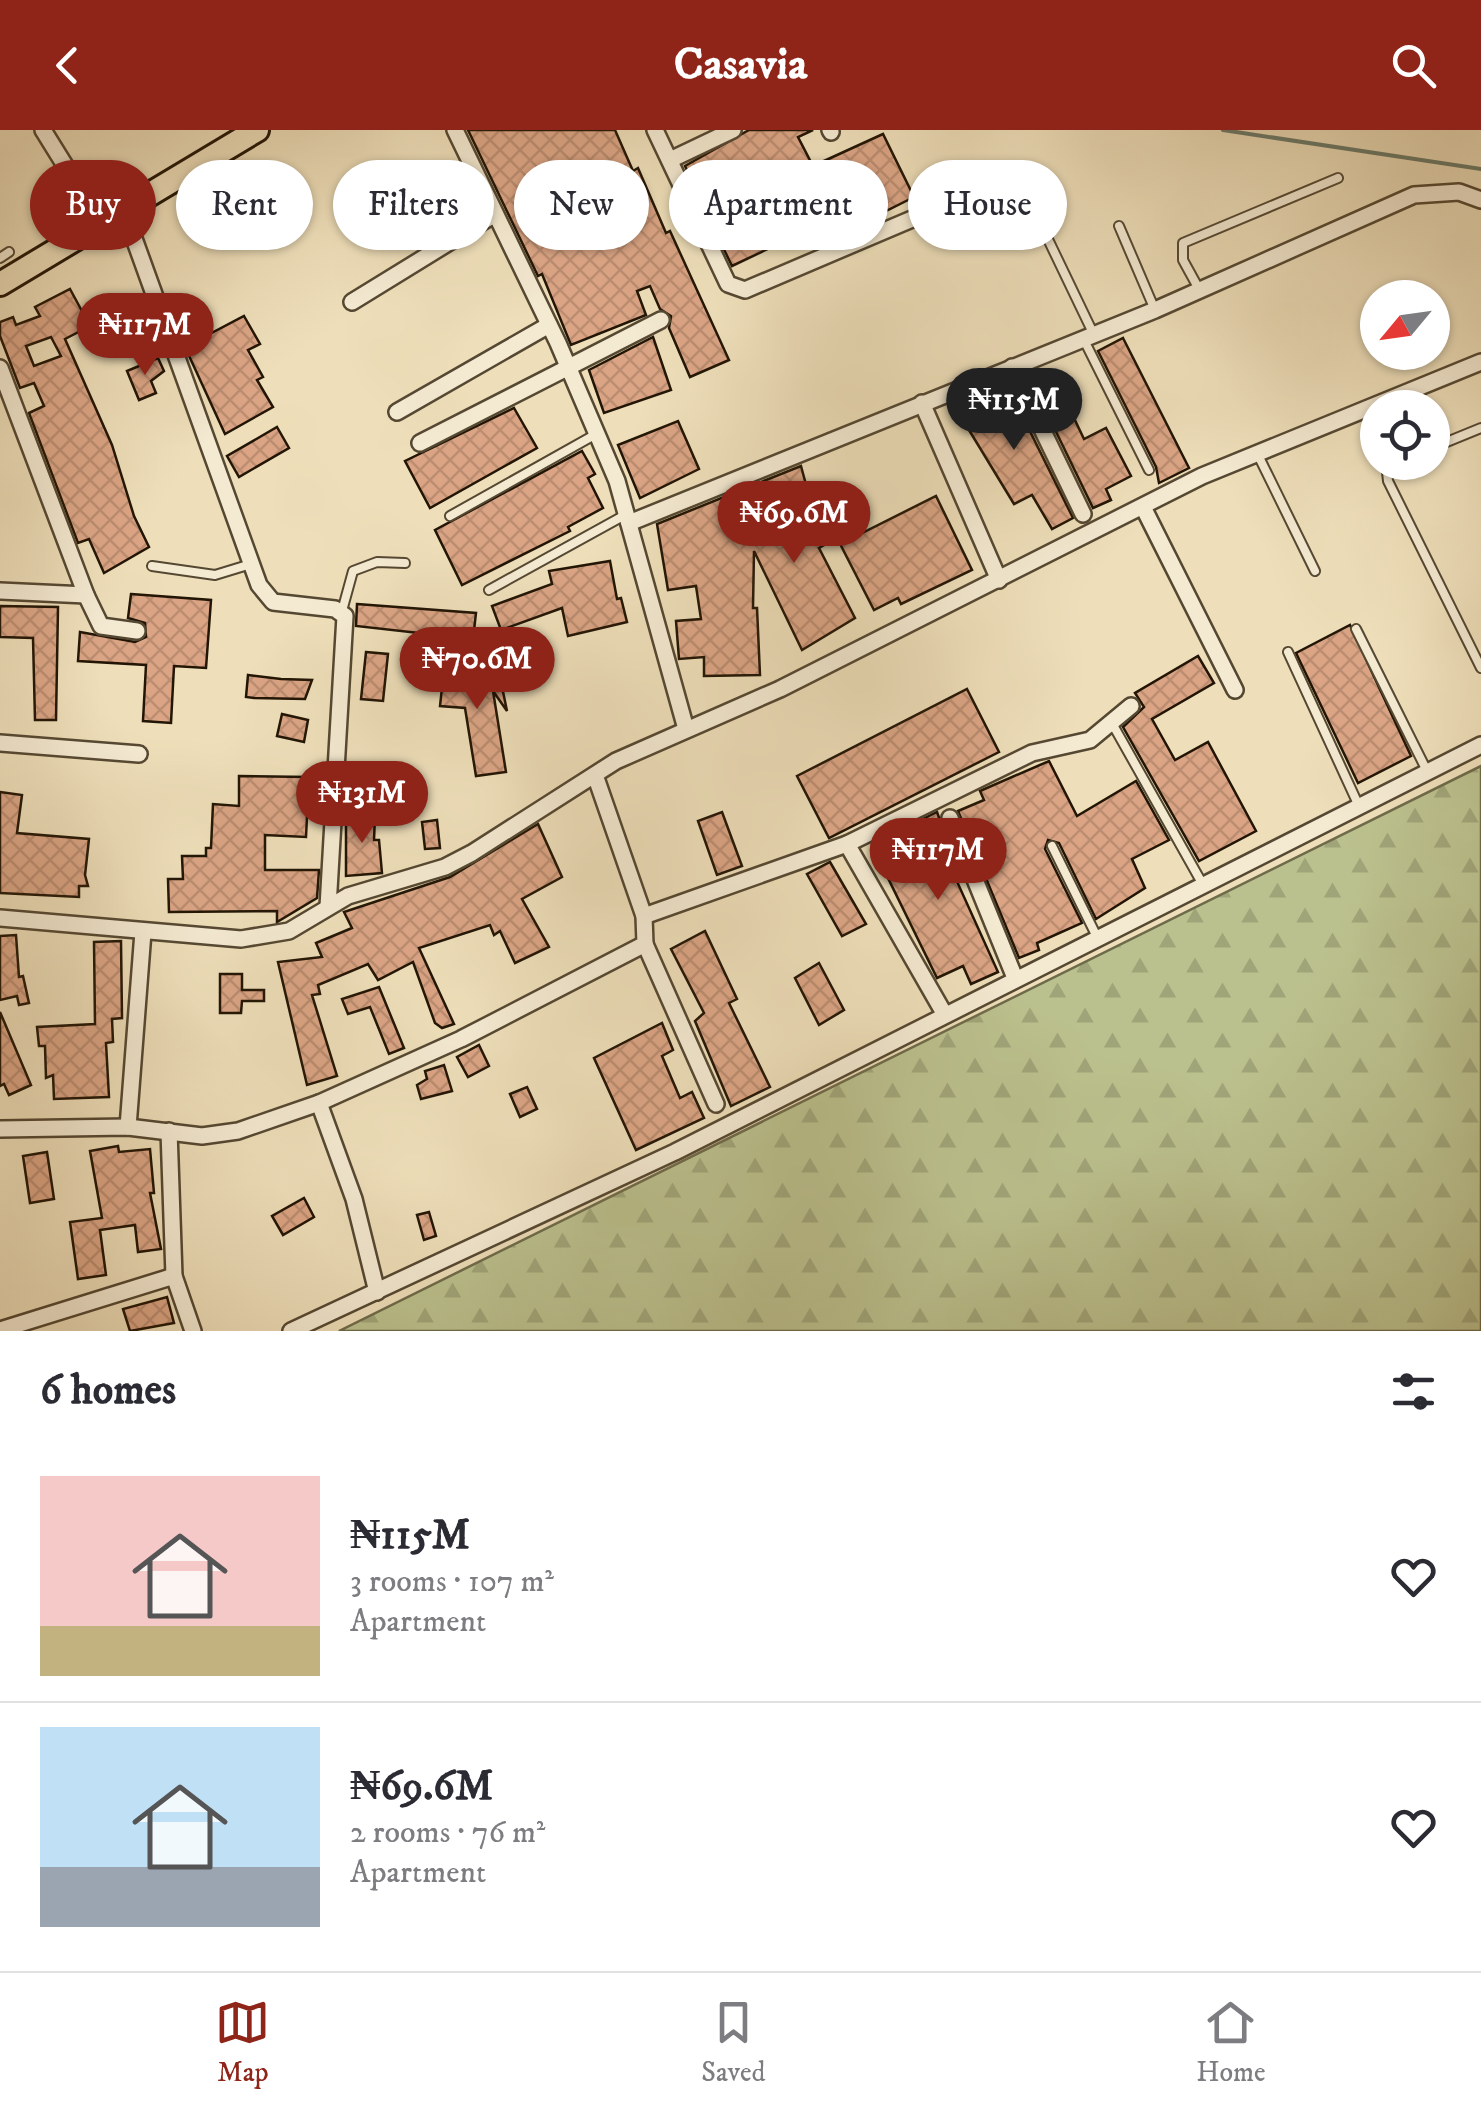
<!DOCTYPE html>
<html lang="en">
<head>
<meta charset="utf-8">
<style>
  body { margin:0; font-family:"IM FELL DW Pica",serif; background:#f2f2f3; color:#2b2b33; height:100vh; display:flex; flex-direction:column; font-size:38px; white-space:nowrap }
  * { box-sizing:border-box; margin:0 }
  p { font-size:32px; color:#7c7c81 }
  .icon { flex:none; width:55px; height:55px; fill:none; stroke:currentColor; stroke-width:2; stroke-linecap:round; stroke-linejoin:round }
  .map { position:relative; height:1201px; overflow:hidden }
  .side { display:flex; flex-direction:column; background:#fff; flex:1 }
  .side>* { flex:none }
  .guide { position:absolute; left:30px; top:30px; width:1422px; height:90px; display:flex; gap:20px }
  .needle { width:65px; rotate:241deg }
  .tools { position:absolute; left:1360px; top:150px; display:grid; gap:20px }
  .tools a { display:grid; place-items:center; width:90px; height:90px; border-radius:50%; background:#fff; box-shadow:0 2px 8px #0004; font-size:50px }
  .price { position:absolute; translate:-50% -85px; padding:0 22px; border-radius:35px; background:#8f2418; color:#fff; font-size:32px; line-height:65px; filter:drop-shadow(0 2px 5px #0008) }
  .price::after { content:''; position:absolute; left:50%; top:60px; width:30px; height:22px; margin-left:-15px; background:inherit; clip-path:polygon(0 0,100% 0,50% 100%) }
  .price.on { background:#222; color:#fff }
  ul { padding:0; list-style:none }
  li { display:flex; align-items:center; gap:30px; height:250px; padding:0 40px }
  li+li { border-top:2px solid #e1e1e2 }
  li span { display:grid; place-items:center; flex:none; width:280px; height:200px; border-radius:0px; color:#555 }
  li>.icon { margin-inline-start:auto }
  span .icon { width:120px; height:120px; fill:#fffc; stroke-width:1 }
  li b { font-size:42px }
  h2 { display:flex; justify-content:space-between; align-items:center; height:120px; padding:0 40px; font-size:42px }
  .chip { padding:0 35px; border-radius:45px; background:#fff; box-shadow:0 2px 8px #0004; font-size:35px; line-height:90px }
  .chip.on { background:#8f2418; color:#fff }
  header { display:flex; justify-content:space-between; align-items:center; height:130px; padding:0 40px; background:#8f2418; color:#fff; font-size:45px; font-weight:700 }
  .tabs { display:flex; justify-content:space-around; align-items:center; height:140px; border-top:2px solid #e1e1e2; background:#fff; font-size:28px; color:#7c7c81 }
  .tabs a { display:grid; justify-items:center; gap:5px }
  .tabs .on { color:#8f2418 }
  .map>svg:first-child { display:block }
  .forest { fill:url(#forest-firs); stroke:#6e6b4a; stroke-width:2.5 }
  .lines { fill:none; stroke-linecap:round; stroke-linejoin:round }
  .stream { stroke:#6a7a6a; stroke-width:4 }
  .building { fill:url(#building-cross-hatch); stroke:#221505; stroke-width:2.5; fill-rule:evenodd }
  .lane-casing { stroke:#554832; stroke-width:12 }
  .street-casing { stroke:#554832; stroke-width:20 }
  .primary-casing { stroke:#221505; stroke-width:28 }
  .lane { stroke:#f4ead2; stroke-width:8 }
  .street { stroke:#f4ead2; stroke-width:15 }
  .primary { stroke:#eedfba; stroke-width:22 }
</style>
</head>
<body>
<header><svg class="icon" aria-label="back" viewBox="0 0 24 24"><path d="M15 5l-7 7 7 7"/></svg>Casavia<svg class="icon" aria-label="search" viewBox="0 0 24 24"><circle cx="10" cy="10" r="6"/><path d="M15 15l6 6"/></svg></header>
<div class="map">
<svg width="1481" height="1201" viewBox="0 0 1481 1201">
  <defs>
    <pattern id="forest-firs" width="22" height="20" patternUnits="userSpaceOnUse" patternTransform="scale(2.5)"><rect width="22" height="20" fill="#bbc18e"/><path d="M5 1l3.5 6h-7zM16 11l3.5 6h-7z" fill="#a0a579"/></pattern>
    <pattern id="building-cross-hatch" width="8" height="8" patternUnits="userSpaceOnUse" patternTransform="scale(2.5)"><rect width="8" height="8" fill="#dba585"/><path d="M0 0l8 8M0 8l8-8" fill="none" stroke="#bc8d71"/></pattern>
  </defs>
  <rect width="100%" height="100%" fill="#eedfba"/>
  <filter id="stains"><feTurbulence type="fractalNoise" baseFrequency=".002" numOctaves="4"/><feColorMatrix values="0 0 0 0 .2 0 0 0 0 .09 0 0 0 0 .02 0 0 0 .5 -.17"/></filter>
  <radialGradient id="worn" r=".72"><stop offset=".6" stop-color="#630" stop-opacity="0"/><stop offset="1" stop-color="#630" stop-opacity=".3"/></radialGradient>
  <polygon class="forest" points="1481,636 1481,1201 339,1201"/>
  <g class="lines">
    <polyline class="stream" points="1223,0 1481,39"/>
  </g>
  <g class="building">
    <polygon points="468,0 615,0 633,41 638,38 666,103 670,101 729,230 690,247 669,198 671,186 660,179 650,156 637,161 646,185 571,215 542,144 538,146"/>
    <polygon points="749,0 813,0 798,7 813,36 883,4 914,67 882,83 875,68 732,136 717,105 723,102 711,78 706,81 685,36"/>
    <path d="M70,159L90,196L65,209L112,315L134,386L149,417L104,443L89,409L78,413L29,283L44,276L34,253L20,258L0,206V192L13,187L16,195L40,186L35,177ZM51,207L61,226L34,236L26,216Z"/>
    <polygon points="244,186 260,214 248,220 263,247 257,250 273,277 225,304 185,217"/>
    <polygon points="653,207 671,260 604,283 589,240"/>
    <polygon points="1123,208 1189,338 1159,353 1156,337 1098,221"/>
    <polygon points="158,228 164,241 151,251 156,263 139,270 127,241"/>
    <polygon points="1051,240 1084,309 1106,298 1131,346 1106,359 1111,370 1093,378 1031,250"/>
    <polygon points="1007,255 1073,388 1052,399 1032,365 1014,374 955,277"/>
    <polygon points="514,278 537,318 430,378 405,331"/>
    <polygon points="678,291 699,339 640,368 618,315"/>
    <polygon points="277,297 289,318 239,347 227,326"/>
    <polygon points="582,321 595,344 588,348 603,378 568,397 570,401 462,455 435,400"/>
    <polygon points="801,336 812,377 839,363 860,404 936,366 972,440 901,474 898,468 874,480 837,408 819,418 855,488 802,520 754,421 753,478 757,478 760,545 704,546 704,527 679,529 676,491 701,489 696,456 668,460 657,394"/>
    <polygon points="610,431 617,469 621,468 627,492 568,506 562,478 501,500 492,476 552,454 549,441"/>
    <polygon points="131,464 211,470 206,538 174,536 171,593 143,591 146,535 78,531 80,502 135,512 146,507 145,493 128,488"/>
    <polygon points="357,474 476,483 473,509 356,496"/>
    <polygon points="0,476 58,477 56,590 35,590 33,508 0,507"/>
    <polygon points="1350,495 1411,626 1358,653 1296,523"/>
    <polygon points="366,522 388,524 383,571 361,569"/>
    <polygon points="1198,526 1214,553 1152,589 1175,630 1208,612 1256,701 1199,731 1123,597 1144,577 1135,563"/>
    <polygon points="445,530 470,533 469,541 499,542 507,581 493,561 506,642 476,646 465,578 440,576"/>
    <polygon points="248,545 281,549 312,550 305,569 254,568 246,567"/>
    <polygon points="967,559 999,622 829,708 797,646"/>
    <polygon points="282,584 308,590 304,612 277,606"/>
    <polygon points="1049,631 1077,686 1136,651 1169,710 1132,729 1145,758 1096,789 1059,713 1048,710 1045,719 1082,793 1037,813 1039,820 1019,828 958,681 984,670 980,661"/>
    <polygon points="239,646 309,647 306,707 265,705 265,740 319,740 317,768 277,792 277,781 169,782 168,749 183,749 182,726 206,726 206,718 211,718 213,674 239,676"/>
    <polygon points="0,662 22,665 17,703 89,709 85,745 88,756 79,756 79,767 0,763"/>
    <polygon points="722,682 742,736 717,745 698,691"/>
    <polygon points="937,682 947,711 940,714 998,842 971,854 963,836 937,848 888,748 906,740 889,706"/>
    <polygon points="346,685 375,686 374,710 379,710 382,743 346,746"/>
    <polygon points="437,690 440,718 425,719 422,692"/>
    <polygon points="538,694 562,747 522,769 549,817 515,833 500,801 494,805 490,795 419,818 454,894 442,898 435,893 413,832 378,850 368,834 318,855 320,864 312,865 337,946 307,955 278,832 322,827 316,813 352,798 344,782 450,747"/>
    <polygon points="830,732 866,794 842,806 807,744"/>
    <polygon points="705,801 737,869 729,873 770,957 731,976 695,891 704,883 671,819"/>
    <polygon points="16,805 19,847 23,846 29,873 19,875 17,866 0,870 0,806"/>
    <polygon points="121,811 122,888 112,889 113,912 106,913 109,967 54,969 53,945 46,948 45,916 39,916 37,897 95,894 94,812"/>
    <polygon points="819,833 844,880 819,895 795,848"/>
    <polygon points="220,844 242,844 242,860 264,860 264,871 242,871 241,883 220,883"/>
    <polygon points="379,857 404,918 389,924 370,877 348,884 342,869"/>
    <polygon points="0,882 31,955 9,965 4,954 0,956"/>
    <polygon points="662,893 673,920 662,926 680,968 692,962 704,988 636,1020 594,928"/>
    <polygon points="479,915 489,936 468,947 457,927"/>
    <polygon points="444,935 452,961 421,969 417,955 427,949 425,941"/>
    <polygon points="527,957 537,979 520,987 510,964"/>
    <polygon points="118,1016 119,1022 150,1019 154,1063 150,1063 161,1119 138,1122 135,1095 100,1100 106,1145 78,1149 70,1092 102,1088 90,1021"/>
    <polygon points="47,1022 54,1069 30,1073 23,1026"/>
    <polygon points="304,1068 314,1087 283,1105 272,1086"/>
    <polygon points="429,1082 436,1106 424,1110 417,1085"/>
    <polygon points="167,1167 174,1193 130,1201 123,1179"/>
  </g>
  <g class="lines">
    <g class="lane-casing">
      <g id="lane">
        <polyline points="1033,78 1094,205"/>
        <polyline points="1119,96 1155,180"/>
        <polyline points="0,128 9,122"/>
        <polyline points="1200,161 1183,130 1183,113 1338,48"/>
        <polyline points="1084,210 1149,340"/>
        <polyline points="1432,318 1481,298"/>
        <polyline points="1258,325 1315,441"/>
        <polyline points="1397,332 1387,342 1388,351 1481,538"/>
        <polyline points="450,386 598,303"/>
        <polyline points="152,436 215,445 251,434"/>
        <polyline points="489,460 625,385"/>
        <polyline points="342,481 353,441 377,432 405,433"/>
        <polyline points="1356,499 1427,641"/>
        <polyline points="1288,522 1358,674"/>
        <polyline points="1113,595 1202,753"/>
        <polyline points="1052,716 1097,807"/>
      </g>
    </g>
    <g class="street-casing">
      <g id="street">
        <polyline points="43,0 100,92"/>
        <polyline points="455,0 558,213 617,351 686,599"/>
        <polyline points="655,0 728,154 745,160 945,75"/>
        <polyline points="830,0 831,2"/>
        <polyline points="670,30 733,0"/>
        <polyline points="123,78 259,455 273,472 335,479 345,486 328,777"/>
        <polyline points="352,172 495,84"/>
        <polyline points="1012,237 1083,384"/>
        <polyline points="0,238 86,465 0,461"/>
        <polyline points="922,273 999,450"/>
        <polyline points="397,282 549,195"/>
        <polyline points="420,313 661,190"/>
        <polyline points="1143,377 1235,560"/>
        <polyline points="629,393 1155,180 1414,65 1459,62 1481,70"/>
        <polyline points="86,465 101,496 137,501"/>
        <polyline points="0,613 139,624"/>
        <polyline points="950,688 1015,848"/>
        <polyline points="644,786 847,714"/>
        <polyline points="0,788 241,809 289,801 348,766 445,737 472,723 616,631 780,559 1202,346 1481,232"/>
        <polyline points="645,814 716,974"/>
        <polyline points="945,885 847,714 1032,623 1090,610 1131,576"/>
        <polyline points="319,973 354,1069 377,1162"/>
        <polyline points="128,997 143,802"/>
        <polyline points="0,999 128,997 202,1006 238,1001 319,973 461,909 645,814 644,786 595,645"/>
        <polyline points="169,1001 174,1146 193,1201"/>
        <polyline points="0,1200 174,1146"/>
        <polyline points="291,1201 675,1022 1481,615"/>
      </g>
    </g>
    <g class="primary-casing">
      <polyline id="primary" points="0,154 257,0"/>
    </g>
    <use href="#lane" class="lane"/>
    <use href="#street" class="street"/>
    <use href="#primary" class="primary"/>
  </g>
  <rect width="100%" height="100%" filter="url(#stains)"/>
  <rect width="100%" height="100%" fill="url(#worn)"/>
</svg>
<div class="tools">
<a><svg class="needle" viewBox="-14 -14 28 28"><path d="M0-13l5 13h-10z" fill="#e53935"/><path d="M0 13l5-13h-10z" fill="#7c7c81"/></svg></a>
<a><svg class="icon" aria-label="locate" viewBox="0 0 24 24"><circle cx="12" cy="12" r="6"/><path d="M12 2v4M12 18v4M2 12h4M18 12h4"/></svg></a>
</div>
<b class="price" style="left:145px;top:248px">₦117M</b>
<b class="price on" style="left:1014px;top:323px">₦115M</b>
<b class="price" style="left:794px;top:436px">₦69.6M</b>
<b class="price" style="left:477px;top:582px">₦70.6M</b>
<b class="price" style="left:362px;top:716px">₦131M</b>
<b class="price" style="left:938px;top:773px">₦117M</b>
<div class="guide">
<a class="chip on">Buy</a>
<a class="chip">Rent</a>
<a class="chip">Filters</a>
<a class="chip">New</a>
<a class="chip">Apartment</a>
<a class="chip">House</a>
</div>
</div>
<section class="side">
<h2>6 homes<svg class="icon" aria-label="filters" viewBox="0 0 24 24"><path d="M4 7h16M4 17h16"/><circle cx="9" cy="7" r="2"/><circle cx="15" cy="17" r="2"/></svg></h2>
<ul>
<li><span style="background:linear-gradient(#f6c9c9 75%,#c2b280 0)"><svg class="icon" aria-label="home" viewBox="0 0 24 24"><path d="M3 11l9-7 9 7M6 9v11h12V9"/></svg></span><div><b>₦115M</b><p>3 rooms · 107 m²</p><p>Apartment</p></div><svg class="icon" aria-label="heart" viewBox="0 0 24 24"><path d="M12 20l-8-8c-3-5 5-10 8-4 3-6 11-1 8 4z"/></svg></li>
<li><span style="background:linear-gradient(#bfe0f5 70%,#9aa5b1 0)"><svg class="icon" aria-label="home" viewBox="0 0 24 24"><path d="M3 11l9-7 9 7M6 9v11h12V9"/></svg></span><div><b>₦69.6M</b><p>2 rooms · 76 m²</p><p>Apartment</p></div><svg class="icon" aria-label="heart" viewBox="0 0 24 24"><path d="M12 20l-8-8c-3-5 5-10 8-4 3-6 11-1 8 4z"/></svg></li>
</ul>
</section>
<nav class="tabs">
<a class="on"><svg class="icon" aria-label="map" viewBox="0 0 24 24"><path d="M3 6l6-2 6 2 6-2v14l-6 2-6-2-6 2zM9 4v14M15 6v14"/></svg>Map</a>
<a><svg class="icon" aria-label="saved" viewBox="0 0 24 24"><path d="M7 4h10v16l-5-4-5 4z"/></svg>Saved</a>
<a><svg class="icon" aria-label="home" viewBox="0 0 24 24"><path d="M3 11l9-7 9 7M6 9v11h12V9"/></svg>Home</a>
</nav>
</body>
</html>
